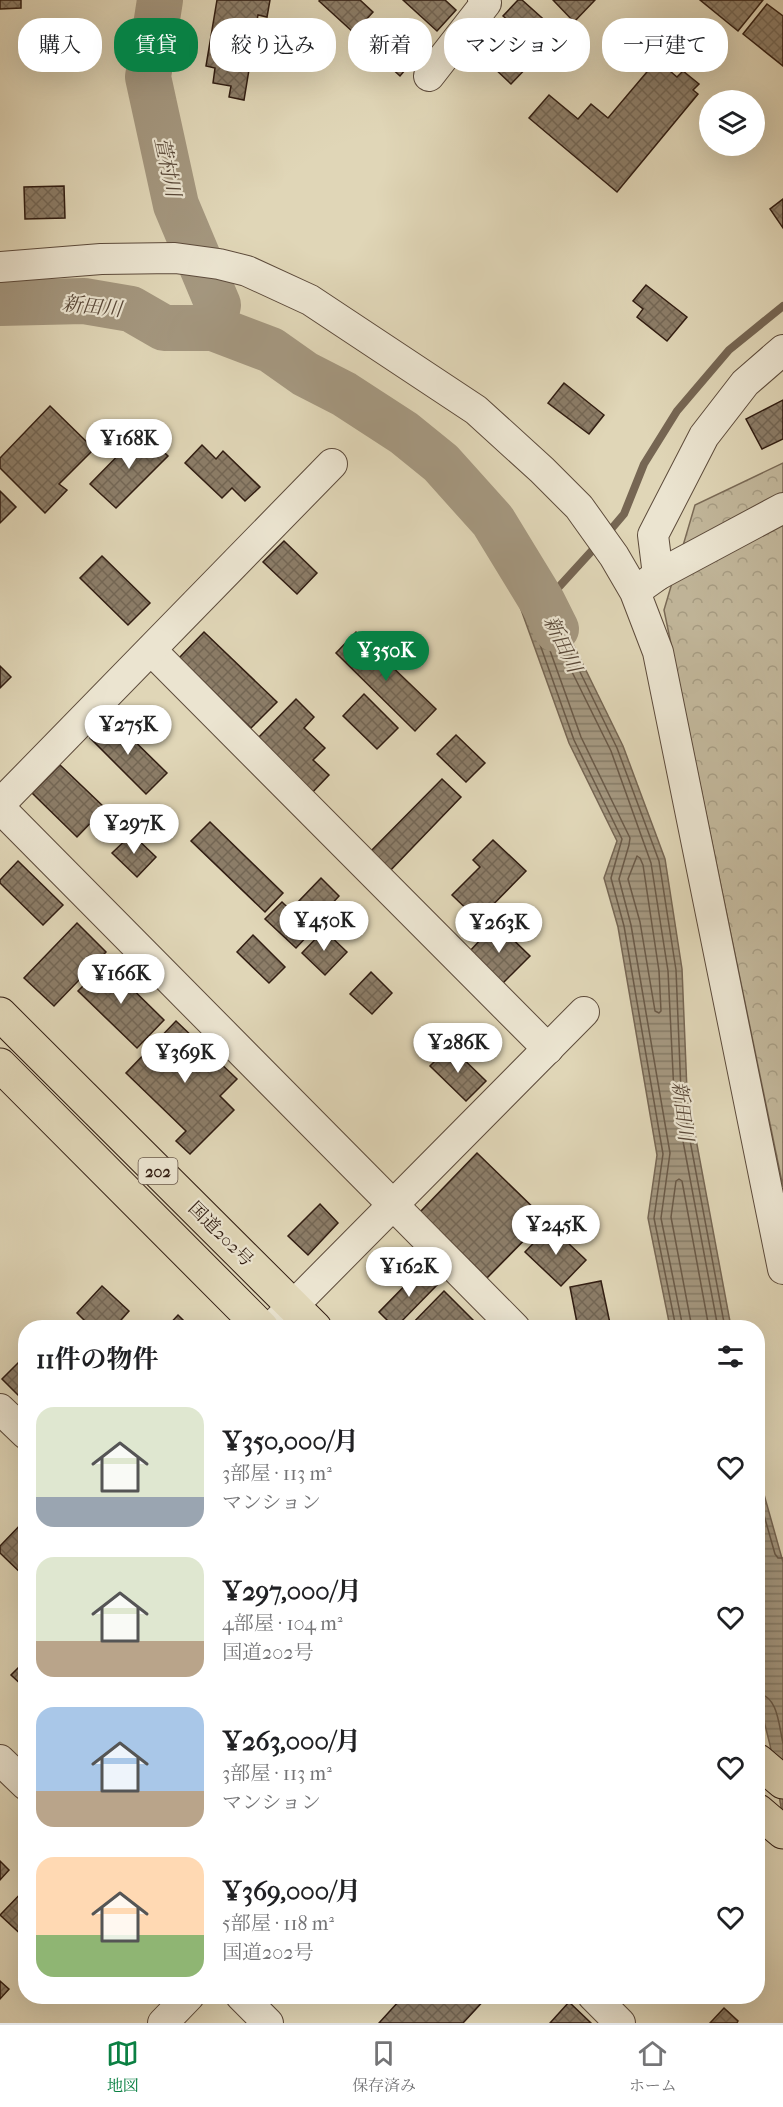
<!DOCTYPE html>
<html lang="ja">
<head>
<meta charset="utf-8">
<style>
  body { margin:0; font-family:"IM FELL French Canon","Noto Serif JP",serif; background:#f6f6f6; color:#202124; height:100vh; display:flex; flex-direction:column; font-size:22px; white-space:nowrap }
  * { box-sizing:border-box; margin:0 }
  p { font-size:20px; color:#757577 }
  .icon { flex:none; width:33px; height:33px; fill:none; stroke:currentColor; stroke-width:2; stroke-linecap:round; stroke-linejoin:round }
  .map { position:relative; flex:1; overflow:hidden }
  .drawer { position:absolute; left:18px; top:1320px; width:747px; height:684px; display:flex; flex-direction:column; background:#fff; border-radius:24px; box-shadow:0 6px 24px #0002 }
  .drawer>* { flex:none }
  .banner { position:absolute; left:18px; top:18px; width:747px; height:54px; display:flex; gap:12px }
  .buttons { position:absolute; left:699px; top:90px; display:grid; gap:12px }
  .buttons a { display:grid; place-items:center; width:66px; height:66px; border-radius:50%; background:#fff; box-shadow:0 6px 24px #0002; font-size:30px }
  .price { position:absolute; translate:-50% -51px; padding:0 14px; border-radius:21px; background:#fff; color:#222; font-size:20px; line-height:39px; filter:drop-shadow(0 2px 3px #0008) }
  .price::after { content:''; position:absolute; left:50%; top:36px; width:18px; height:14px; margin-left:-9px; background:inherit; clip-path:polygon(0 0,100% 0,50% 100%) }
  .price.active { background:#0b8043; color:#fff }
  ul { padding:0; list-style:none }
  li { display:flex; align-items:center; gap:18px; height:150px; padding:0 18px }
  li span { display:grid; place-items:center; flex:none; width:168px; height:120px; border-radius:18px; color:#555 }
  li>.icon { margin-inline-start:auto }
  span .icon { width:72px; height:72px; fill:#fffc; stroke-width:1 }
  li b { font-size:26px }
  h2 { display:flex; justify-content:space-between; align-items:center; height:72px; padding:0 18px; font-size:26px }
  .chip { padding:0 21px; border-radius:24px; background:#fff; box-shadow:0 6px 24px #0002; font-size:21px; line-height:54px }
  .chip.active { background:#0b8043; color:#fff }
  .tabs { display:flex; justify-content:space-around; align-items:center; height:84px; border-top:2px solid #e0e0e0; background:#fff; font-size:16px; color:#757577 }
  .tabs a { display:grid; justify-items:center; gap:3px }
  .tabs .active { color:#0b8043 }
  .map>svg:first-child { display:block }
  .park { fill:url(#park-crowns); stroke:#7a6a56; stroke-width:1.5 }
  .water { fill:url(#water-rules); stroke:#766653; stroke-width:1.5 }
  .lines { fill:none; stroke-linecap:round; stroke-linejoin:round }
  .shore { stroke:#6a5a48; stroke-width:1.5 }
  .stream { stroke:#766653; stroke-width:8 }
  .river { stroke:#a4977f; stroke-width:46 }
  .building { fill:url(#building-cross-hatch); stroke:#311d12; stroke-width:1.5 }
  .minor-casing { stroke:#5d4b3b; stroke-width:32 }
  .highway-casing { stroke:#311d12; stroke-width:35 }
  .minor { stroke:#ebe4d0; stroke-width:30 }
  .highway { stroke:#e0d6b7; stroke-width:33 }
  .labels { text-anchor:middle; stroke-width:4.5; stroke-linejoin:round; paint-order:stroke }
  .shield { fill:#ebe4d0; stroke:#69594b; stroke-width:1.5 }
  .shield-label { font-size:16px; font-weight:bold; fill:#311d12 }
  .street-label { font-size:18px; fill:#311d12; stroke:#ebe4d0 }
  .water-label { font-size:20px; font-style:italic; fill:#594838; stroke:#ebe4d0 }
</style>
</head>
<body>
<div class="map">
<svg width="783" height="2023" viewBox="0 0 783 2023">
  <defs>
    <pattern id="park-crowns" width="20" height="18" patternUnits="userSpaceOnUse" patternTransform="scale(1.5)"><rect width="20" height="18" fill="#c2b79b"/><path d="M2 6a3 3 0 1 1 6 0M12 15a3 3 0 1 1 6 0" fill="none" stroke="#a79d84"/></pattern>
    <pattern id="water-rules" width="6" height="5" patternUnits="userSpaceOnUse" patternTransform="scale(1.5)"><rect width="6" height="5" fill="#a4977f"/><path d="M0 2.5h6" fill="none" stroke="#867b67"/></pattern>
    <pattern id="building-cross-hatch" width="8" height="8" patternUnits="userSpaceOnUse" patternTransform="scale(1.5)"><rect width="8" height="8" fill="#8c7d68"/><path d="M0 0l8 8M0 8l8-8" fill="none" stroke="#736654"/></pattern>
  </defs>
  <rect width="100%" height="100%" fill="#e0d6b7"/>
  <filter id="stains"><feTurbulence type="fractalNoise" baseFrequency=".00333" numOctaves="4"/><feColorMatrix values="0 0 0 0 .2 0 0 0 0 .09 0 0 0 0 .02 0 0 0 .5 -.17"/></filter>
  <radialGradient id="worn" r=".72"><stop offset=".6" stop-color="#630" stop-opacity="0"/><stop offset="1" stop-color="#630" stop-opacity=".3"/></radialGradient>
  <polygon class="park" points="783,463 783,1187 664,610 695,505"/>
  <g class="water">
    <polygon points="522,573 539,579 553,603 623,746 665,859 682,969 687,1091 731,1327 670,1327 648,1218 657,1155 618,927 604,878 617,841 569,743 514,590"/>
    <polygon points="758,1473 783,1562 783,1818 770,1745 758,1697"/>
  </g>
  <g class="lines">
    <g class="shore">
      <polygon points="637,856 640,858 643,865 659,971 661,1011 659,1013 655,1011 640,922 628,879"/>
      <polyline points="676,1328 654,1218 663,1154 624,926 611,878 622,839 574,740 521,591 526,581 535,584 548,606 617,748 659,861 676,970 681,1092 725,1328"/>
      <polyline points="683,1328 661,1218 670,1153 631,925 619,879 629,845 630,838 581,737 538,617 540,613 544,615 611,751 651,863 668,971 674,1093 718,1328"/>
      <polyline points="692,1328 671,1217 676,1181 679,1179 682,1181 709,1328"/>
      <polyline points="758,1494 775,1554 778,1558 783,1558"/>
      <path d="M758,1694C778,1695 779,1727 783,1743"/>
    </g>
    <g class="stream">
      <polyline points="607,534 624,514 644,464 677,411 729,350 783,306"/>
      <polyline points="543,602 557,589 599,543"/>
    </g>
    <g class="river">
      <polyline points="160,0 148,77 176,205 218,305 213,328"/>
      <polyline points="0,303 84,301 131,309 164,328 213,328 271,350 305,374 344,394 404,433 441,463 493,521 543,603 556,629"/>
    </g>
  </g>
  <g class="building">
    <polygon points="0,0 21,0 21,8 0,9"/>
    <polygon points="217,0 270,0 267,17 258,15 244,100 229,97 231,86 213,83 215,68 206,66"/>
    <polygon points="320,0 360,0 373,12 354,33 319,1"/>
    <polygon points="403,0 445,0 456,10 437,31"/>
    <polygon points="518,0 522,0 550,25 534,43 503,16"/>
    <polygon points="553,0 595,0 574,22"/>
    <polygon points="700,0 763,0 738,31"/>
    <polygon points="767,4 783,16 783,66 743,34"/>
    <polygon points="384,26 417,56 400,76 367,46"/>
    <polygon points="479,34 494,47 476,67 461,53"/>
    <polygon points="512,46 531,63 511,84 493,67"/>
    <polygon points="657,60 677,77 683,71 699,84 693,90 698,94 617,192 529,118 549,95 578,119 591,104 608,118"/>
    <polygon points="64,186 65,218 25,219 24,187"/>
    <polygon points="783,199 783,228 770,209"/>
    <polygon points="646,285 687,317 667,341 637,317 643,309 633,301"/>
    <polygon points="564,383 604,415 589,434 548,403"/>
    <polygon points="783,400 783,439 762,449 746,419"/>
    <polygon points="50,406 94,449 59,484 67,490 45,513 0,468 0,458"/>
    <polygon points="142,431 168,456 116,508 90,484"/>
    <polygon points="202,445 216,459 223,451 260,487 245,501 232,488 222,498 185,463"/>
    <polygon points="0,491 16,507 0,523"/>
    <polygon points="284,541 317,573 297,594 263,562"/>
    <polygon points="102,556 150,603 128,625 80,578"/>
    <polygon points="204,632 277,702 251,728 179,658"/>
    <polygon points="356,632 436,709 415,731 336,653"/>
    <polygon points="0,666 11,677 0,688"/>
    <polygon points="364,694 398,728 377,749 343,716"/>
    <polygon points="296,699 314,717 304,728 325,748 313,760 329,775 310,795 255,741"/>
    <polygon points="110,717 167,773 146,794 90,738"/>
    <polygon points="456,735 485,763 466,782 437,754"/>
    <polygon points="60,765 105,808 77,837 32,793"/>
    <polygon points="442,779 461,797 388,873 368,854"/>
    <polygon points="210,822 283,893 265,912 191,841"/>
    <polygon points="132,834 156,857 137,877 112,853"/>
    <polygon points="493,840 526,871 478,920 452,895 480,867 473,860"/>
    <polygon points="18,861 63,905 43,925 0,883 0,880"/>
    <polygon points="321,878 339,896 316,921 297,903"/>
    <polygon points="282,902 312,931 296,948 265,919"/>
    <polygon points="77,923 106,952 54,1006 24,978"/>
    <polygon points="496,923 530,956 502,984 469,952"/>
    <polygon points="324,930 347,952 325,975 302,953"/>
    <polygon points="253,935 285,967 269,983 237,952"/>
    <polygon points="106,963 164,1020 137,1048 78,991"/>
    <polygon points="371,972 392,993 372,1014 350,994"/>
    <polygon points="176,1021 237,1079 220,1096 234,1110 190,1154 176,1141 186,1131 126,1073"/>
    <polygon points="450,1046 486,1081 466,1101 430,1066"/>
    <polygon points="477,1153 545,1219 487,1278 420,1212"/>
    <polygon points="320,1204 338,1223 308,1255 288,1236"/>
    <polygon points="550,1226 586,1260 561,1286 525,1252"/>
    <polygon points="423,1267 439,1283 395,1328 379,1312"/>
    <polygon points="601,1281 611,1328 578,1328 570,1287"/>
    <polygon points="102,1286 129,1311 114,1328 92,1328 77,1313"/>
    <polygon points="444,1291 481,1328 408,1328"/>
    <polygon points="178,1315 191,1328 166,1328"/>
    <polygon points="26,1355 26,1403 2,1379"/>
    <polygon points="26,1519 26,1575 24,1576 0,1553 0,1546"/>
    <polygon points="26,1660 26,1686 24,1687 11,1675"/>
    <polygon points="0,1861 9,1870 0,1880"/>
    <polygon points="26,1888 26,1939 0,1915"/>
    <polygon points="0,1981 9,1989 0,1999"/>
    <polygon points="395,1996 488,1996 463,2023 379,2023 399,2001"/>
    <polygon points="569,2002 591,2023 550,2023"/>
    <polygon points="724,2008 738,2021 737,2023 710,2023"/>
  </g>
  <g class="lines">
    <g class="minor-casing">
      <g id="minor">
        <polyline points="429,76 486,3 483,0"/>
        <polyline points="0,267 101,259 175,258 219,264 247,271 310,300 476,410 542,470 579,507 614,556 635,592 658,652 783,1269"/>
        <polyline points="658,575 653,535 704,436 745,383 783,350"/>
        <polyline points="644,585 658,575 783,508"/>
        <polyline points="151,650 548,1049"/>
        <polyline points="0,804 332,464"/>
        <polyline points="0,808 515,1328"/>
        <polyline points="271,1328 584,1012"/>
        <polyline points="0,1409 26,1434"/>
        <polyline points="0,1760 26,1785"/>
        <polyline points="241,1996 268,2023"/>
        <polyline points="593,1996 620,2023"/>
        <polyline points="163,2023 189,1996"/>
      </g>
    </g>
    <g class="highway-casing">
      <g id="highway">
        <polyline points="0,1014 315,1328"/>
        <polyline points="0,1065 262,1328"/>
        <polyline points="758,1761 783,1782"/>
        <polyline points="758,1811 783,1832"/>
      </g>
    </g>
    <use href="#minor" class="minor"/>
    <use href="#highway" class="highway"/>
  </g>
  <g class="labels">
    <rect class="shield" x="138.5" y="1158" width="39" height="26" rx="4.5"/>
    <g class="shield-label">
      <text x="158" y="1177">202</text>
    </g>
    <g class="street-label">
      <text transform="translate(221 1234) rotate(45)" y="6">国道202号</text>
    </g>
    <g class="water-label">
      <text transform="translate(168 167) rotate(78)" y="7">萱村川</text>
      <text transform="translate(92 306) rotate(6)" y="7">新田川</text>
      <text transform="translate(563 644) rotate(64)" y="7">新田川</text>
      <text transform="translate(683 1111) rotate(83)" y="7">新田川</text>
    </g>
  </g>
  <rect width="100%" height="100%" filter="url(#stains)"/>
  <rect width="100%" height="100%" fill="url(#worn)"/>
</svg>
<div class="buttons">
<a><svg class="icon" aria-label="layers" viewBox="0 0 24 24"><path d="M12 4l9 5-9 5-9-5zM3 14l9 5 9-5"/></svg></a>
</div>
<b class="price" style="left:129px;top:470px">¥168K</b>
<b class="price active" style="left:386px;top:682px">¥350K</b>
<b class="price" style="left:128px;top:756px">¥275K</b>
<b class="price" style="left:134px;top:855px">¥297K</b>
<b class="price" style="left:324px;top:952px">¥450K</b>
<b class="price" style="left:499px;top:954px">¥263K</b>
<b class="price" style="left:121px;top:1005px">¥166K</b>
<b class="price" style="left:458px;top:1074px">¥286K</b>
<b class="price" style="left:185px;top:1084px">¥369K</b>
<b class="price" style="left:556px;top:1256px">¥245K</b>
<b class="price" style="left:409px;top:1298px">¥162K</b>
<div class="banner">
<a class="chip">購入</a>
<a class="chip active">賃貸</a>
<a class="chip">絞り込み</a>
<a class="chip">新着</a>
<a class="chip">マンション</a>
<a class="chip">一戸建て</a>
</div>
<section class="drawer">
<h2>11件の物件<svg class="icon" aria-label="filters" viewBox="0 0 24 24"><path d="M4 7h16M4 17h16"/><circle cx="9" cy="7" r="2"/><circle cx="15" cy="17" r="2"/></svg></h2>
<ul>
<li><span style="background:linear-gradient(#dfe7d0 75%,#9aa5b1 0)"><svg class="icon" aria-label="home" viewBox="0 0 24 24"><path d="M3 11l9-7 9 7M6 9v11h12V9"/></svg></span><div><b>¥350,000/月</b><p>3部屋 · 113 m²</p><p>マンション</p></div><svg class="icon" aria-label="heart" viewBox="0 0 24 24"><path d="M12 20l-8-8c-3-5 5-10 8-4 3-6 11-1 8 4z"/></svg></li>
<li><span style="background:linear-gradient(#dfe7d0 70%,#b9a48a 0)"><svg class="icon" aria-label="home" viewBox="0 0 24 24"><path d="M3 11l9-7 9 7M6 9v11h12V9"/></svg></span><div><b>¥297,000/月</b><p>4部屋 · 104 m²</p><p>国道202号</p></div><svg class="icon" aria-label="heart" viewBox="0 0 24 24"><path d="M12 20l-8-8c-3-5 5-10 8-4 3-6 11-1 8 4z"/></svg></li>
<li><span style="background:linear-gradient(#a9c7e8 70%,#b9a48a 0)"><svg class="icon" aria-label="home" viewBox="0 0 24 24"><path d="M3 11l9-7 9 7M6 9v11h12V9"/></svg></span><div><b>¥263,000/月</b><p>3部屋 · 113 m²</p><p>マンション</p></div><svg class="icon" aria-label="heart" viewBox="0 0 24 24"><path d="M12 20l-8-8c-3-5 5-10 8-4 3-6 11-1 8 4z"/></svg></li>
<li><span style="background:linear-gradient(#ffd9b3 65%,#8fb573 0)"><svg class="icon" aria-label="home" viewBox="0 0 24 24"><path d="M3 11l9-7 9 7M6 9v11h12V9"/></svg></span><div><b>¥369,000/月</b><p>5部屋 · 118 m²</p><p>国道202号</p></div><svg class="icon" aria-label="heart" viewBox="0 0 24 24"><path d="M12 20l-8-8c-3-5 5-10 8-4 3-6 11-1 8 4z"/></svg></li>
</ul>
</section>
</div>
<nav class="tabs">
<a class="active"><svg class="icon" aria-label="map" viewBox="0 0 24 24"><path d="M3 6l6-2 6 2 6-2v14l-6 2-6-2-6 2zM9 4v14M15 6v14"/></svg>地図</a>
<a><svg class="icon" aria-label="saved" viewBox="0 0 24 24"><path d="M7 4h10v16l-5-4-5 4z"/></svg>保存済み</a>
<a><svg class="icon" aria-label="home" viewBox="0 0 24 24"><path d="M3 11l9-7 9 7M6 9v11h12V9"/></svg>ホーム</a>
</nav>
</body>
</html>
